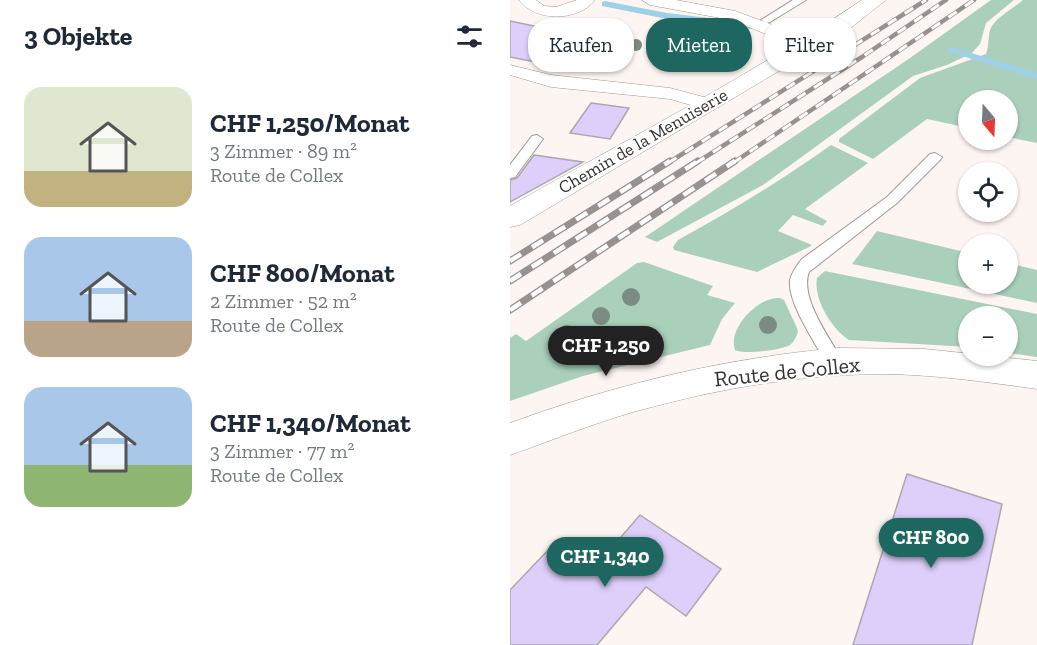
<!DOCTYPE html>
<html lang="de">
<head>
<meta charset="utf-8">
<style>
  body { margin:0; font-family:"Zilla Slab",serif; background:#f6f6f7; color:#1f2937; height:100vh; display:flex; flex-direction:column; font-size:22px; white-space:nowrap }
  * { box-sizing:border-box; margin:0 }
  p { font-size:20px; color:#747a83 }
  .icon { flex:none; width:33px; height:33px; fill:none; stroke:currentColor; stroke-width:2; stroke-linecap:round; stroke-linejoin:round }
  .map { position:relative; flex:1; overflow:hidden }
  .drawer { display:flex; flex-direction:column; background:#fff; width:510px }
  .drawer>* { flex:none }
  .banner { position:absolute; left:18px; top:18px; width:418px; height:54px; display:flex; gap:12px }
  .needle { width:39px; rotate:161deg }
  .tools { position:absolute; left:448px; top:90px; display:grid; gap:12px }
  .tools a { display:grid; place-items:center; width:60px; height:60px; border-radius:50%; background:#fff; box-shadow:0 2px 4px #0004; font-size:30px }
  .price { position:absolute; translate:-50% -51px; padding:0 14px; border-radius:21px; background:#1d6760; color:#fff; font-size:20px; line-height:39px; filter:drop-shadow(0 2px 3px #0008) }
  .price::after { content:''; position:absolute; left:50%; top:36px; width:18px; height:14px; margin-left:-9px; background:inherit; clip-path:polygon(0 0,100% 0,50% 100%) }
  .price.on { background:#222; color:#fff }
  ul { padding:0; list-style:none }
  li { display:flex; align-items:center; gap:18px; height:150px; padding:0 24px }
  li span { display:grid; place-items:center; flex:none; width:168px; height:120px; border-radius:18px; color:#555 }
  li>.icon { margin-inline-start:auto }
  span .icon { width:72px; height:72px; fill:#fffc; stroke-width:1 }
  li b { font-size:26px }
  h2 { display:flex; justify-content:space-between; align-items:center; height:72px; padding:0 24px; font-size:26px }
  .chip { padding:0 21px; border-radius:24px; background:#fff; box-shadow:0 2px 4px #0004; font-size:21px; line-height:54px }
  .chip.on { background:#1d6760; color:#fff }
  main { display:flex; flex:1; min-height:0 }
  .map>svg:first-child { display:block }
  .green { fill:#aad0bc }
  .lines { fill:none; stroke-linecap:round; stroke-linejoin:round }
  .stream { fill:#9fd1e6; fill-rule:evenodd }
  .building { fill:#ddcffa; stroke:#aaa8af; stroke-width:1.5 }
  .service-casing { stroke:#9f9995; stroke-width:2 }
  .pedestrian-casing { stroke:#9f9995; stroke-width:1 }
  .minor-casing { stroke:#9f9995; stroke-width:1 }
  .tertiary-casing { stroke:#9f9995; stroke-width:1 }
  .service { fill:#fff; fill-rule:evenodd }
  .pedestrian { fill:#fff; fill-rule:evenodd }
  .minor { fill:#fff; fill-rule:evenodd }
  .tertiary { fill:#fff; fill-rule:evenodd }
  .rail-far1-casing { stroke:#97918f; stroke-width:4.5 }
  .rail-casing { stroke:#97918f; stroke-width:7 }
  .rail-far1 { stroke:#fff; stroke-width:3; stroke-dasharray:10; stroke-linecap:butt }
  .rail { stroke:#fff; stroke-width:4.5; stroke-dasharray:13; stroke-linecap:butt }
  .tree { fill:#7b8d83 }
  .labels { text-anchor:middle; stroke-width:4.5; stroke-linejoin:round; paint-order:stroke }
  .far-street-label { font-size:18px; fill:#353230; stroke:#fff }
  .street-label { font-size:22px; fill:#353230; stroke:#fff }
</style>
</head>
<body>
<main>
<section class="drawer">
<h2>3 Objekte<svg class="icon" aria-label="filters" viewBox="0 0 24 24"><path d="M4 7h16M4 17h16"/><circle cx="9" cy="7" r="2"/><circle cx="15" cy="17" r="2"/></svg></h2>
<ul>
<li><span style="background:linear-gradient(#dfe7d0 70%,#c2b280 0)"><svg class="icon" aria-label="home" viewBox="0 0 24 24"><path d="M3 11l9-7 9 7M6 9v11h12V9"/></svg></span><div><b>CHF 1,250/Monat</b><p>3 Zimmer · 89 m²</p><p>Route de Collex</p></div></li>
<li><span style="background:linear-gradient(#a9c7e8 70%,#b9a48a 0)"><svg class="icon" aria-label="home" viewBox="0 0 24 24"><path d="M3 11l9-7 9 7M6 9v11h12V9"/></svg></span><div><b>CHF 800/Monat</b><p>2 Zimmer · 52 m²</p><p>Route de Collex</p></div></li>
<li><span style="background:linear-gradient(#a9c7e8 65%,#8fb573 0)"><svg class="icon" aria-label="home" viewBox="0 0 24 24"><path d="M3 11l9-7 9 7M6 9v11h12V9"/></svg></span><div><b>CHF 1,340/Monat</b><p>3 Zimmer · 77 m²</p><p>Route de Collex</p></div></li>
</ul>
</section>
<div class="map">
<svg width="527" height="645" viewBox="0 0 527 645">
  <rect width="100%" height="100%" fill="#fdf5f2"/>
  <g class="green">
    <polygon points="481,0 504,0 476,23 470,44 462,53 437,65 403,76 253,185 147,242 135,237 400,58"/>
    <path d="M513,0H527V143L498,137V100H459V128L417,119L363,159L329,142V139L410,78L476,54C479,46 478,38 480,30C484,18 504,8 513,0Z"/>
    <path d="M321,145L358,163L295,209L317,221L313,226L283,215L268,231L302,245L299,247L247,272L164,250L163,247L168,240C221,211 272,180 321,145Z"/>
    <polygon points="367,231 459,253 459,284 498,284 498,263 527,270 527,303 342,264"/>
    <polygon points="134,262 203,286 197,295 225,303 212,319 200,345 73,376 0,401 0,338 6,334 16,341 127,263"/>
    <path d="M315,271L527,314V357L498,353V316H459V347L339,340C322,329 303,299 307,278Z"/>
    <path d="M270,298L274,300L287,328L288,332C286,337 284,342 280,345C271,350 234,355 225,350C217,328 249,296 270,298Z"/>
  </g>
  <g class="lines">
    <g class="stream">
      <polygon points="95,1 157,13 241,23 245,26 241,29 157,19 92,6 92,2"/>
      <polygon points="439,48 445,48 527,73 527,79 439,52"/>
    </g>
  </g>
  <g class="building">
    <polygon points="0,21 29,27 89,38 56,68 0,57"/>
    <polygon points="81,103 119,108 100,139 60,133"/>
    <polygon points="24,155 73,162 0,202 0,180 7,178"/>
    <polygon points="397,474 492,504 462,645 343,645"/>
    <polygon points="130,515 211,569 176,616 136,587 87,645 0,645 0,590 41,547 79,574"/>
  </g>
  <g class="lines">
    <g class="service-casing">
      <g id="service">
        <polygon points="283,0 296,0 260,22 256,23 251,20"/>
        <polygon points="27,135 33,139 5,177 0,178 0,165 22,136"/>
        <path d="M425,153L432,157L430,160L387,203L299,272C289,298 321,340 334,363L331,368L325,370L319,368C308,347 277,303 280,280C282,272 287,265 292,259L377,197L420,154Z"/>
      </g>
    </g>
    <g class="pedestrian-casing">
      <g id="pedestrian">
        <path d="M9,0H26L34,6L46,7L67,0H85C68,22 25,22 9,0Z"/>
        <polygon points="132,0 166,0 225,11 303,40 306,44 303,48 291,48 221,20 140,5"/>
        <polygon points="0,65 41,75 160,88 205,100 208,104 205,108 198,110 160,99 41,87 0,75"/>
      </g>
    </g>
    <g class="minor-casing">
      <path id="minor" d="M352,0H376L338,30L10,225L0,227V206C118,139 240,76 352,0Z"/>
    </g>
    <g class="tertiary-casing">
      <path id="tertiary" d="M329,348L415,349L527,361V389C477,382 427,375 377,374C296,374 216,387 138,408C91,420 46,439 0,455V423C107,384 215,358 329,348Z"/>
    </g>
    <use href="#service" class="service"/>
    <use href="#pedestrian" class="pedestrian"/>
    <use href="#minor" class="minor"/>
    <use href="#tertiary" class="tertiary"/>
    <g class="rail-far1-casing">
      <g id="rail-far1">
        <polyline points="158,163 416,0"/>
        <polyline points="186,163 352,57 436,0"/>
        <polyline points="223,163 464,0"/>
      </g>
    </g>
    <g class="rail-casing">
      <g id="rail">
        <polyline points="0,261 160,161"/>
        <polyline points="0,281 188,161"/>
        <polyline points="0,310 225,161"/>
      </g>
    </g>
    <use href="#rail-far1" class="rail-far1"/>
    <use href="#rail" class="rail"/>
  </g>
  <g class="tree">
    <circle cx="126" cy="45" r="6"/>
    <circle cx="121" cy="297" r="9"/>
    <circle cx="91" cy="316" r="9"/>
    <circle cx="258" cy="325" r="9"/>
    <circle cx="57" cy="334" r="9"/>
  </g>
  <g class="labels">
    <g class="far-street-label">
      <text transform="translate(133 141) rotate(-30)" y="6">Chemin de la Menuiserie</text>
    </g>
    <g class="street-label">
      <text transform="translate(277 371) rotate(-6)" y="8">Route de Collex</text>
    </g>
  </g>
</svg>
<div class="tools">
<a><svg class="needle" viewBox="-14 -14 28 28"><path d="M0-13l5 13h-10z" fill="#e53935"/><path d="M0 13l5-13h-10z" fill="#747a83"/></svg></a>
<a><svg class="icon" aria-label="locate" viewBox="0 0 24 24"><circle cx="12" cy="12" r="6"/><path d="M12 2v4M12 18v4M2 12h4M18 12h4"/></svg></a>
<a>+</a>
<a>−</a>
</div>
<b class="price on" style="left:96px;top:377px">CHF 1,250</b>
<b class="price" style="left:421px;top:569px">CHF 800</b>
<b class="price" style="left:95px;top:588px">CHF 1,340</b>
<div class="banner">
<a class="chip">Kaufen</a>
<a class="chip on">Mieten</a>
<a class="chip">Filter</a>
</div>
</div>
</main>
</body>
</html>
